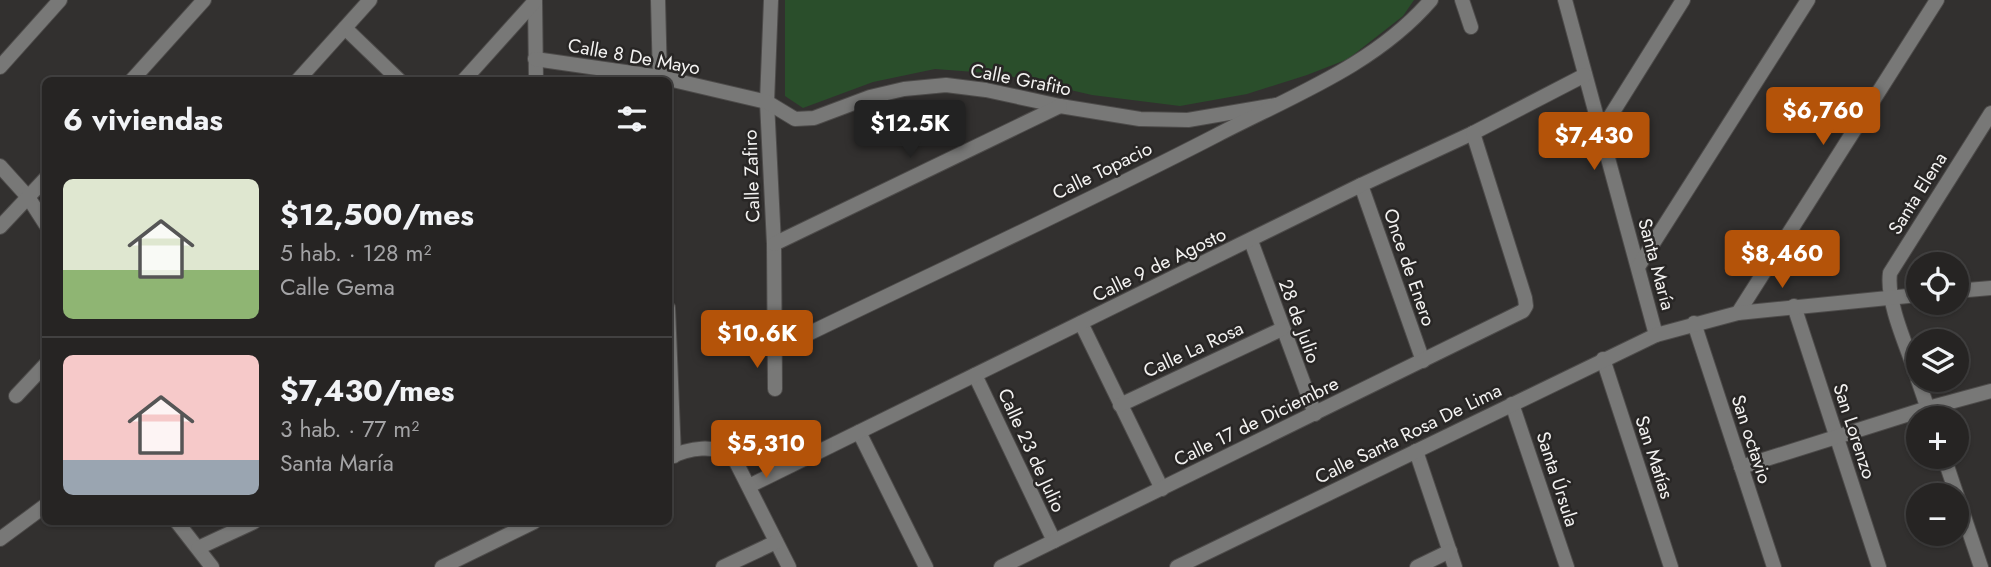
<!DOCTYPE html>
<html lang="es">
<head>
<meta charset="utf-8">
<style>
  body { margin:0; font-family:Jost,sans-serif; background:#323030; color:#f1f3f6; height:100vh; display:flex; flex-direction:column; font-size:26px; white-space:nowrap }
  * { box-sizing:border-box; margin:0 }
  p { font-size:23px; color:#a4a4a6 }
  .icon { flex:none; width:38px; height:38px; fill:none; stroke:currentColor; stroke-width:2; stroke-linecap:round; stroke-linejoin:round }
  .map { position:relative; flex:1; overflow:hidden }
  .drawer { position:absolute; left:42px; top:77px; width:630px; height:448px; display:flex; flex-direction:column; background:#262423; border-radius:10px; box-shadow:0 2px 5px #0004,0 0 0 2px #424141 }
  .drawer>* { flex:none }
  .fabs { position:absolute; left:1906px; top:252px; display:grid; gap:14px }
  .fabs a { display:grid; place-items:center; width:63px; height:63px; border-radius:50%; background:#262423; box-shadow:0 2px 5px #0004,0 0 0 2px #424141; font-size:35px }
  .price { position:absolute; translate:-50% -60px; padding:0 16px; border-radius:7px; background:#b45309; color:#fff; font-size:23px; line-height:46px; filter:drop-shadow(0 2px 4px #0008) }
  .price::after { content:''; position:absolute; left:50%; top:42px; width:21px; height:16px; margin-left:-10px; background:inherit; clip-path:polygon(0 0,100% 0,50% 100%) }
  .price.current { background:#222; color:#fff }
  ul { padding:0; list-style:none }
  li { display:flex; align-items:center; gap:21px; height:175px; padding:0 21px }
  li+li { border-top:2px solid #424141 }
  li span { display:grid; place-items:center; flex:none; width:196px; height:140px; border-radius:10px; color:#555 }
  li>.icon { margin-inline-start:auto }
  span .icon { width:84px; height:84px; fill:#fffc; stroke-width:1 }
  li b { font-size:30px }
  h2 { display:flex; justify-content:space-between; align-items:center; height:84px; padding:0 21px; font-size:30px }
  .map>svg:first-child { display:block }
  .green { fill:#2a4e2b }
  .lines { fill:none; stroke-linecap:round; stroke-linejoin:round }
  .minor-casing { stroke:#4d4b4a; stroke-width:16 }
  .minor { stroke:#787877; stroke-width:14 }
  .labels { text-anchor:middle; stroke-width:5; stroke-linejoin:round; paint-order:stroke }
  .street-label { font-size:19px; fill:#f3f2f1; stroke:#282625 }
</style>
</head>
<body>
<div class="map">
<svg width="1991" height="567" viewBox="0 0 1991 567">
  <rect width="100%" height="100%" fill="#32302f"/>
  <polygon class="green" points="785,0 1414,0 1403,16 1348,59 1307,75 1247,94 1180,106 1092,95 1001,74 935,69 873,82 803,108 785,96"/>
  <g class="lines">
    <g class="minor-casing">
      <g id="minor">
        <polyline points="535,0 536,80"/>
        <polyline points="658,0 660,80"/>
        <polyline points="771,0 767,102 774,244 775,389"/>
        <polyline points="1462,0 1471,27"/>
        <polyline points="1565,0 1656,335"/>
        <polyline points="345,28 399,80"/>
        <polyline points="535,59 660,77 767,102 795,119 814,118 870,97 904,89 946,85 986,90 1060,106 1140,119 1188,120 1276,105"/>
        <polyline points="0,67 60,0"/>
        <polyline points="132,80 204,0"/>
        <polyline points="298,80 370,0"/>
        <polyline points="464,80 535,1"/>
        <polyline points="1601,131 1683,0"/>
        <polyline points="0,166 28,197 46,225"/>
        <polyline points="1361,185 1423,361"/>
        <polyline points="0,227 46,178"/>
        <polyline points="1251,241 1315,414"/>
        <polyline points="774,244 1060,106"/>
        <polyline points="1638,267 1808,0"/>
        <polyline points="1956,291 1991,288"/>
        <polyline points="1794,306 1879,567"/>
        <polyline points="668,308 674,456"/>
        <polyline points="1738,313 1937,0"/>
        <polyline points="1081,323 1162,489"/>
        <polyline points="1694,323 1774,567"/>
        <path d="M775,350C922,278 1072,210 1217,135C1292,96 1375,65 1431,0"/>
        <polyline points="1603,359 1671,567"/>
        <polyline points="975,375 1054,541"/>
        <path d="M1918,379C1908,349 1886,303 1890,273L1991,113"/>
        <polyline points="1918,380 1931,418"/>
        <polyline points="16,396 46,364"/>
        <polyline points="1512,404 1567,567"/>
        <polyline points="1120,405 1282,329"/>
        <polyline points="859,432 926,567"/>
        <polyline points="1416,451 1455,567"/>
        <polyline points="1944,457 1981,567"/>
        <path d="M668,458C689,448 715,443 734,458L789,567"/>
        <polyline points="1741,467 1928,408 1991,391"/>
        <polyline points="749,486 1361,185 1473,133 1585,75"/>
        <polyline points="177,522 212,567"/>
        <polyline points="0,539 46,505"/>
        <polyline points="198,548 254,522"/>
        <polyline points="442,567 534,522"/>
        <polyline points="723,567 776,542"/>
        <polyline points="1001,567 1523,311 1526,306 1525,298 1473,133"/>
        <polyline points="1177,567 1656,335 1738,313 1918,295"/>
        <polyline points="1417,567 1450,551"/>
      </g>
    </g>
    <use href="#minor" class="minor"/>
  </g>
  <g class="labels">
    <g class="street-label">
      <text transform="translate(634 56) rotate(10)" y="7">Calle 8 De Mayo</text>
      <text transform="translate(1021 79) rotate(11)" y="7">Calle Grafito</text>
      <text transform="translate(1102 170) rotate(-26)" y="7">Calle Topacio</text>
      <text transform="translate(751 176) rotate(-92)" y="7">Calle Zafiro</text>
      <text transform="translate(1917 193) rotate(-58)" y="7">Santa Elena</text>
      <text transform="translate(1159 264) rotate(-26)" y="7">Calle 9 de Agosto</text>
      <text transform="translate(1657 264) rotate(75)" y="7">Santa María</text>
      <text transform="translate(1410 267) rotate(71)" y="7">Once de Enero</text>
      <text transform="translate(1300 321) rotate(70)" y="7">28 de Julio</text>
      <text transform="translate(1193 349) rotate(-25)" y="7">Calle La Rosa</text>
      <text transform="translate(1256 421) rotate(-26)" y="7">Calle 17 de Diciembre</text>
      <text transform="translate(1855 431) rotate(72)" y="7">San Lorenzo</text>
      <text transform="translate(1408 433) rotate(-26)" y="7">Calle Santa Rosa De Lima</text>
      <text transform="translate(1752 439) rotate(72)" y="7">San octavio</text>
      <text transform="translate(1032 450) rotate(65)" y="7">Calle 23 de Julio</text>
      <text transform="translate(1655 457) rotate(72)" y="7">San Matías</text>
      <text transform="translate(1558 479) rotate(72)" y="7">Santa Úrsula</text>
    </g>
  </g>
</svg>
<div class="fabs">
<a><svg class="icon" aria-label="locate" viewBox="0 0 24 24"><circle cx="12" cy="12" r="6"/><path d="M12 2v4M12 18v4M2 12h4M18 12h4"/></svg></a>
<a><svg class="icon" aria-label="layers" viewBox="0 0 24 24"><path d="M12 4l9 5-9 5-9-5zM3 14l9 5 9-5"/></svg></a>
<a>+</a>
<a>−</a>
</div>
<b class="price" style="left:1823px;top:147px">$6,760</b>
<b class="price current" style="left:910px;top:160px">$12.5K</b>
<b class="price" style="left:1594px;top:172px">$7,430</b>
<b class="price" style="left:1782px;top:290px">$8,460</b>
<b class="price" style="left:757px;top:370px">$10.6K</b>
<b class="price" style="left:766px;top:480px">$5,310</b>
<section class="drawer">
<h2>6 viviendas<svg class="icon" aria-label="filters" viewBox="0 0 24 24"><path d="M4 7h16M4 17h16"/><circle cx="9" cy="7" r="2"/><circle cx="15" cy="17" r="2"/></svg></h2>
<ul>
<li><span style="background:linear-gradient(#dfe7d0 65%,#8fb573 0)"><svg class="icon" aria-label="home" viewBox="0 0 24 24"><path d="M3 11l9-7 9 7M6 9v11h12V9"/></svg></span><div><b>$12,500/mes</b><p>5 hab. · 128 m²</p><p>Calle Gema</p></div></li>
<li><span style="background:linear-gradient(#f6c9c9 75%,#9aa5b1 0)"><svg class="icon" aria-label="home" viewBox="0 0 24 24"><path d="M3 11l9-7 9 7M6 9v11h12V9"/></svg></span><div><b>$7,430/mes</b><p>3 hab. · 77 m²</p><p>Santa María</p></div></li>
</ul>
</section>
</div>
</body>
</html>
